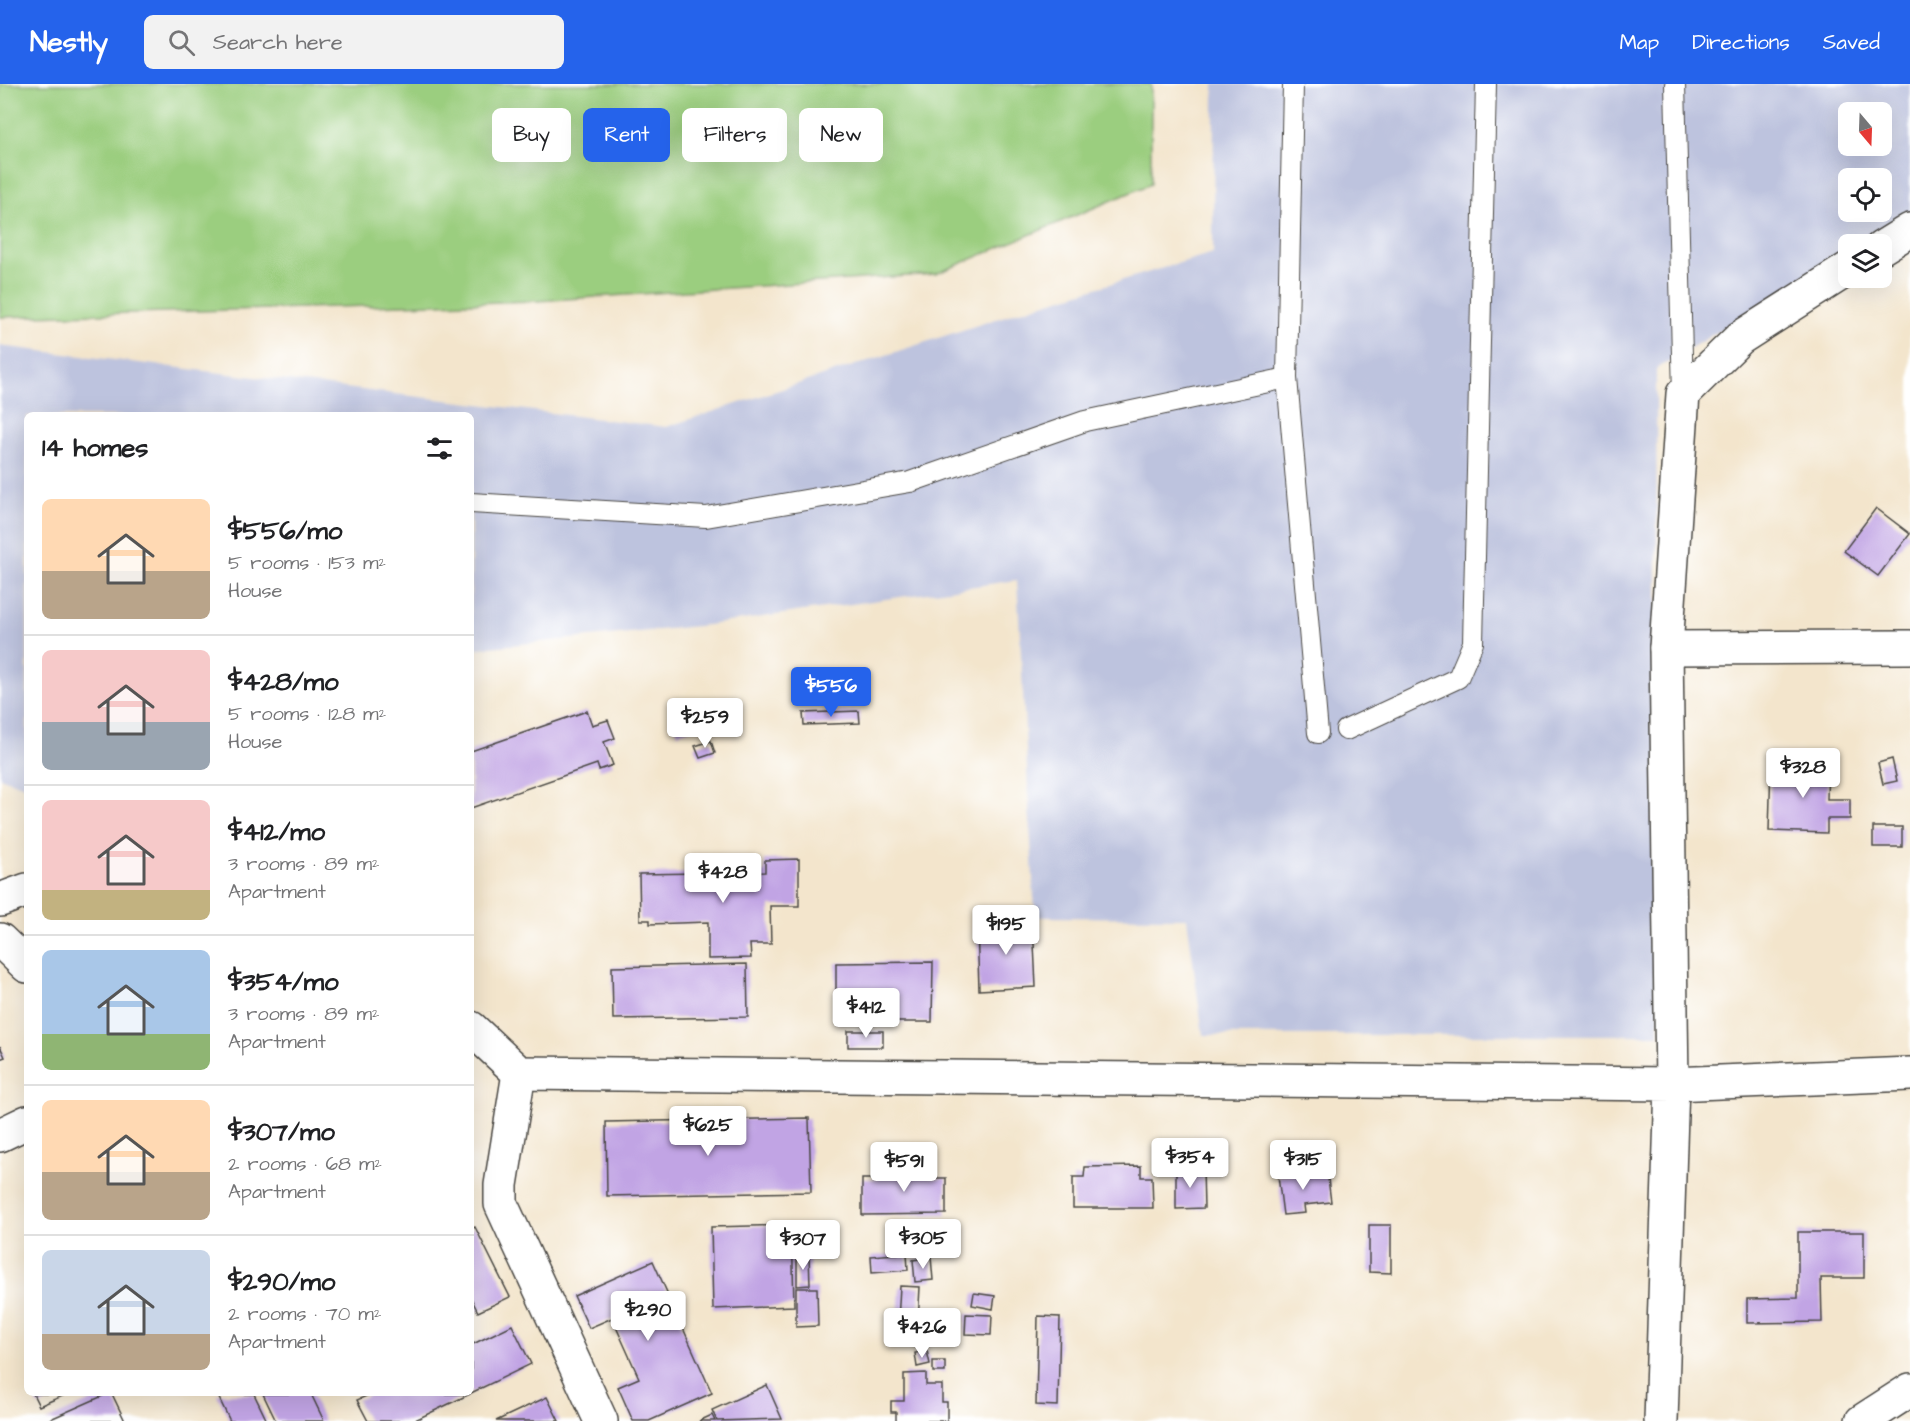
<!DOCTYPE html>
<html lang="en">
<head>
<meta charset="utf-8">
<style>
  body { margin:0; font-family:"Architects Daughter",sans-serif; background:#f2f2f2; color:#202124; height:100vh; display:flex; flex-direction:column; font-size:22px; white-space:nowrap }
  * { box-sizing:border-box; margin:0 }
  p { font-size:20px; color:#757577 }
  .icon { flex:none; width:33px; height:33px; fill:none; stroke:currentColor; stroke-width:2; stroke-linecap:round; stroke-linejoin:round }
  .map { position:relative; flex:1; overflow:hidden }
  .details { position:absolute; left:24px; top:328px; width:450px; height:984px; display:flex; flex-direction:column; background:#fff; border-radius:9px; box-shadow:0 6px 24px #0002 }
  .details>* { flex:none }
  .guide { position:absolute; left:492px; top:24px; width:570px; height:54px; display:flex; gap:12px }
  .needle { width:39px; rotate:161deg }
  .controls { position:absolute; left:1838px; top:18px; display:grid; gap:12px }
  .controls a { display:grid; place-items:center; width:54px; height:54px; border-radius:9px; background:#fff; box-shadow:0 6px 24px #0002; font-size:30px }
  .price { position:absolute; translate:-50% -51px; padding:0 14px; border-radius:6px; background:#fff; color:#222; font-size:20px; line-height:39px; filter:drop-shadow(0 2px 3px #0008) }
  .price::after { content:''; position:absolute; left:50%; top:36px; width:18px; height:14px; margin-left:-9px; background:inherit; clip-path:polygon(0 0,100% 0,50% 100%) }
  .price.on { background:#2563eb; color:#fff }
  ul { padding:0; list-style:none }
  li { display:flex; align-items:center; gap:18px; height:150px; padding:0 18px }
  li+li { border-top:2px solid #e0e0e0 }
  li span { display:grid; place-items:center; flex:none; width:168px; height:120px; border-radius:9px; color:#555 }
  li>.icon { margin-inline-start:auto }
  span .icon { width:72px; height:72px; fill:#fffc; stroke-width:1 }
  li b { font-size:26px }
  h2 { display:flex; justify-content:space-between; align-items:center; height:72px; padding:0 18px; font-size:26px }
  .pill { padding:0 21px; border-radius:9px; background:#fff; box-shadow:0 6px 24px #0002; font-size:21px; line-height:54px }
  .pill.on { background:#2563eb; color:#fff }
  header { display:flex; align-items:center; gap:36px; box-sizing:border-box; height:84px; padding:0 30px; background:#2563eb; color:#fff }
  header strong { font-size:28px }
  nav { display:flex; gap:33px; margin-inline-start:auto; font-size:21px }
  .search { width:420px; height:54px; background:#f2f2f2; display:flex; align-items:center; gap:15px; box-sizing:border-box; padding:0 21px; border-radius:9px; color:#757577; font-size:22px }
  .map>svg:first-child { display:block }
  .industrial { fill:#bdc3de; fill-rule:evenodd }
  .green { fill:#9bce7f; stroke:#637c55; stroke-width:1.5 }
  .building { fill:#c1a4e4 }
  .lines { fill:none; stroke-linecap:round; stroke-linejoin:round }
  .service-casing { stroke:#494743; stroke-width:22 }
  .minor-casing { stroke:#494743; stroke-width:36 }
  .service { stroke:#fff; stroke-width:20 }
  .minor { stroke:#fff; stroke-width:33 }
</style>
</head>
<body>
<header>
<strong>Nestly</strong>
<div class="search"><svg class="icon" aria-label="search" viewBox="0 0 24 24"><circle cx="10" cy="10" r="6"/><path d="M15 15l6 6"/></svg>Search here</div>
<nav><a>Map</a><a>Directions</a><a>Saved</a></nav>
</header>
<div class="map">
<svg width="1910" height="1337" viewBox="0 0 1910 1337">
  <rect width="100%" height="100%" fill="#fff"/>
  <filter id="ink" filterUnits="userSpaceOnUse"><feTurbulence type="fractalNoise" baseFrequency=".0167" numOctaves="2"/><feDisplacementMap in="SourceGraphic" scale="12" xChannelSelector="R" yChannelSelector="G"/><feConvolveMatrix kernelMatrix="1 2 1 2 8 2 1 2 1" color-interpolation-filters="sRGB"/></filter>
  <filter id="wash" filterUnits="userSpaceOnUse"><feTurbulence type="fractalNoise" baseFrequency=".008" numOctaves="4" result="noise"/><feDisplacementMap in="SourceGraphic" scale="24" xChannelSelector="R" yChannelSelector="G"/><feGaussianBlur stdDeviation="1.35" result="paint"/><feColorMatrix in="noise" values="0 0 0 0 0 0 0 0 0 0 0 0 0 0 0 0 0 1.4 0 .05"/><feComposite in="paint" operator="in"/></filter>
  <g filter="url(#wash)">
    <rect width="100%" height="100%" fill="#f3e5cc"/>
    <path class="industrial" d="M1214,0H1910V131L1861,160H1848V169L1656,285L1659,951H1203L1187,834L1035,833L1017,496L708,541L471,565V332H27V703L0,693V262L666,343L1036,222L1213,169ZM1848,28H1881V62H1848ZM1848,94H1881V128H1848Z"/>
    <polygon class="green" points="0,0 1151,0 1151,100 936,190 537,217 0,233"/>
    <g id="blocks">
      <g class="building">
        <polygon points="1876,424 1910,450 1878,492 1844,467"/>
        <polygon points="587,627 592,641 608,636 615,654 604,658 613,681 599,686 597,680 471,724 471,667"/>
        <polygon points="696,627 701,641 678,649 673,635"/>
        <polygon points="859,627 860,639 804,641 803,629"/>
        <polygon points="711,657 715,669 700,674 695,662"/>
        <polygon points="1892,675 1897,697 1883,700 1878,679"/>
        <polygon points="1771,680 1828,681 1827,715 1850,715 1850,735 1827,735 1827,749 1769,747"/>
        <rect x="1873" y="743" width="29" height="20"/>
        <polygon points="799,775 799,822 770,822 771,860 750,860 751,874 708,875 708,838 650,840 650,836 640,836 639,790 765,788 765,776"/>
        <polygon points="1033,838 1036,903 979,906 977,840"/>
        <polygon points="933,878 932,938 836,938 836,879"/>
        <polygon points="747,880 748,933 613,935 612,883"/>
        <rect x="848" y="947" width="35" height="16"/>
        <polygon points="0,962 5,973 0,975"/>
        <polygon points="809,1034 811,1108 607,1112 606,1038"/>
        <polygon points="1141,1082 1141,1093 1152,1093 1153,1124 1073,1124 1073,1093 1084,1093 1085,1083"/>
        <polygon points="928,1084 928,1094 946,1094 946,1130 862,1131 862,1095 879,1095 879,1085"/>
        <polygon points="1203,1084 1204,1124 1176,1125 1176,1085"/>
        <polygon points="1327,1087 1331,1118 1304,1121 1305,1129 1283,1131 1278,1092"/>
        <polygon points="792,1141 794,1222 713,1225 711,1143"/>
        <polygon points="1369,1141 1391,1141 1391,1189 1369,1188"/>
        <polygon points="475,1143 510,1213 478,1228 471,1214 471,1145"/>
        <polygon points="1798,1148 1864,1148 1864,1194 1821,1194 1822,1238 1747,1239 1747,1215 1798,1214"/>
        <polygon points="907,1169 908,1186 872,1189 871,1172"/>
        <polygon points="809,1171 810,1201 797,1202 797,1172"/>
        <polygon points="931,1173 933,1196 915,1198 913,1176"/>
        <polygon points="653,1177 712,1309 649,1337 633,1337 618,1303 639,1294 612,1234 589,1244 574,1212"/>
        <polygon points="900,1202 920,1203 918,1239 898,1237"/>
        <polygon points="796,1204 817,1204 818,1242 796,1243"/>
        <polygon points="974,1209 995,1212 993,1225 972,1221"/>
        <polygon points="966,1230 992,1231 991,1251 965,1250"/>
        <polygon points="1038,1232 1060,1233 1058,1322 1036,1321"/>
        <polygon points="512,1241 531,1280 471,1309 471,1261"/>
        <polygon points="927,1267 930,1280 917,1283 915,1269"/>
        <rect x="933" y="1277" width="12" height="11"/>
        <polygon points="926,1289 926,1301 942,1301 942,1318 947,1318 947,1337 896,1337 896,1328 891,1328 891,1317 904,1317 904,1290"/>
        <polygon points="767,1301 782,1335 717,1337 712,1326"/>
        <polygon points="33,1310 67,1310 39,1322"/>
        <polygon points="107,1310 112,1310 125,1337 46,1337"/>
        <polygon points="217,1310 254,1310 267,1337 230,1337"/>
        <polygon points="263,1310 311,1310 324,1337 276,1337"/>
        <polygon points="371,1310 470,1310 413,1337 368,1337 357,1316"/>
        <polygon points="547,1313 559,1337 496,1337"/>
        <polygon points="712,1331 715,1337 699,1337"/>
      </g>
    </g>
  </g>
  <g filter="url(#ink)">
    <use href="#blocks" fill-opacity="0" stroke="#494743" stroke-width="1.5"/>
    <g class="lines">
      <g class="service-casing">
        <g id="service">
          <polyline points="1293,0 1287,294 1318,649"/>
          <polyline points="1675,0 1683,310"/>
          <polyline points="471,419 706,433 910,398 1085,337 1287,294"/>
          <polyline points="1346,646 1458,594 1473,559 1486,0"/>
        </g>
      </g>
      <g class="minor-casing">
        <g id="minor">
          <polyline points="1881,164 1910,146"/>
          <polyline points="1848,185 1740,254 1683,310 1666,564 1672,1000 1910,990"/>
          <polyline points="1666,564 1910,563"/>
          <polyline points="0,816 27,806"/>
          <polyline points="0,856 27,882"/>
          <polyline points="471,944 519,989"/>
          <polyline points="0,1051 27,1038"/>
          <polyline points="601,1337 501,1120 501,1101 519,989 1672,1000 1661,1337"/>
          <polyline points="1862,1337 1910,1306"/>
        </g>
      </g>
      <use href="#service" class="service"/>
      <use href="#minor" class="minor"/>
    </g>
  </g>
</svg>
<div class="controls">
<a><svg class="needle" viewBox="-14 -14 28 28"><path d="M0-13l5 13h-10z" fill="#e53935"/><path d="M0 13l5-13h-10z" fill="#757577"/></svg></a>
<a><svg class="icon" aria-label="locate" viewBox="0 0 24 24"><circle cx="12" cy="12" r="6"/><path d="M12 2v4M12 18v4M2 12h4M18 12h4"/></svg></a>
<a><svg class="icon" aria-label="layers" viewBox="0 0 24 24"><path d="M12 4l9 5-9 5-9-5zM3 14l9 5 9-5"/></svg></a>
</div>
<b class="price on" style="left:831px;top:634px">$556</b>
<b class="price" style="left:705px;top:665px">$259</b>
<b class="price" style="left:1803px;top:715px">$328</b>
<b class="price" style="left:723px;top:820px">$428</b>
<b class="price" style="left:1006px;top:872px">$195</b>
<b class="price" style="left:866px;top:955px">$412</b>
<b class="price" style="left:708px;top:1073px">$625</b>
<b class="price" style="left:1190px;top:1105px">$354</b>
<b class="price" style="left:1303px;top:1107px">$315</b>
<b class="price" style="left:904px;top:1109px">$591</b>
<b class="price" style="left:923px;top:1186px">$305</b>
<b class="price" style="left:803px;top:1187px">$307</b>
<b class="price" style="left:648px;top:1258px">$290</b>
<b class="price" style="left:922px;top:1275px">$426</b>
<div class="guide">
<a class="pill">Buy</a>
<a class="pill on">Rent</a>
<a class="pill">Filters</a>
<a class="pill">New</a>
</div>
<section class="details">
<h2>14 homes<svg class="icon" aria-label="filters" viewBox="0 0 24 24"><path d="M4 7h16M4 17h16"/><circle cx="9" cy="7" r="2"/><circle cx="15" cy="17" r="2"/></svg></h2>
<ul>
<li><span style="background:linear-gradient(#ffd9b3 60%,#b9a48a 0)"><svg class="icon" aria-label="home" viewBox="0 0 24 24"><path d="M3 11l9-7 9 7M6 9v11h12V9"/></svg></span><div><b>$556/mo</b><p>5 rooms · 153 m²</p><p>House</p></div></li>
<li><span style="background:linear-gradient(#f6c9c9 60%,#9aa5b1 0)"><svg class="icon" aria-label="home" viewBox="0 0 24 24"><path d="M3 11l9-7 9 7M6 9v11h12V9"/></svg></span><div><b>$428/mo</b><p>5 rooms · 128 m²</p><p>House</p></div></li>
<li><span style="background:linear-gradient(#f6c9c9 75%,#c2b280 0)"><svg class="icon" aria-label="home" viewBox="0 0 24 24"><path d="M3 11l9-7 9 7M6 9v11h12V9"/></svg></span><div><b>$412/mo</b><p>3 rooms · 89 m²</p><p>Apartment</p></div></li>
<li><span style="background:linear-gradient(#a9c7e8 70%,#8fb573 0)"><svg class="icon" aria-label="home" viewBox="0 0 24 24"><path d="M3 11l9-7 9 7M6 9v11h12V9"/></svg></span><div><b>$354/mo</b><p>3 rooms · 89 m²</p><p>Apartment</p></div></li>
<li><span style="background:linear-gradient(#ffd9b3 60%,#b9a48a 0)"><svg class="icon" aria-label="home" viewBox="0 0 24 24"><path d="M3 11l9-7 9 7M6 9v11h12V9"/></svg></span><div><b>$307/mo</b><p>2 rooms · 68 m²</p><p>Apartment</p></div></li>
<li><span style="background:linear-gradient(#c9d6e8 70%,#b9a48a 0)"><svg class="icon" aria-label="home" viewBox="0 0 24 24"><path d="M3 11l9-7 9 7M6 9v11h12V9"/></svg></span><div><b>$290/mo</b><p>2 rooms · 70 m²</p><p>Apartment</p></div></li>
</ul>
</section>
</div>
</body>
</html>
